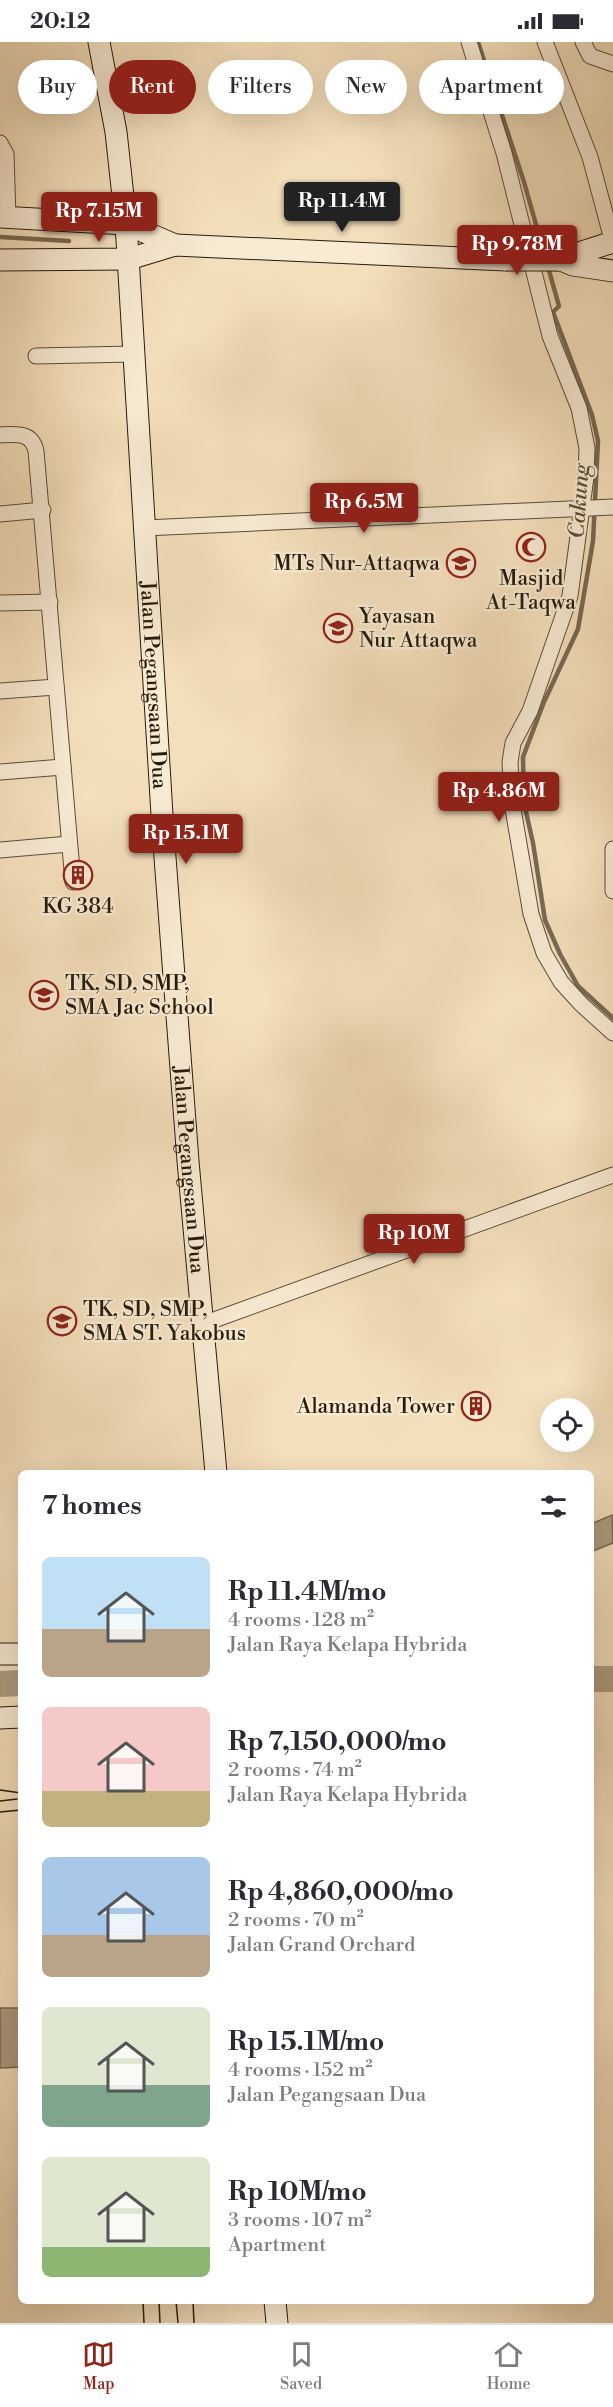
<!DOCTYPE html>
<html lang="en">
<head>
<meta charset="utf-8">
<style>
  body { margin:0; font-family:"Libre Bodoni",serif; background:#f2f2f3; color:#2b2b33; height:100vh; display:flex; flex-direction:column; font-size:22px; white-space:nowrap }
  * { box-sizing:border-box; margin:0 }
  p { font-size:20px; color:#7c7c81 }
  .icon { flex:none; width:33px; height:33px; fill:none; stroke:currentColor; stroke-width:2; stroke-linecap:round; stroke-linejoin:round }
  .map { position:relative; flex:1; overflow:hidden }
  .panel { position:absolute; left:18px; top:1428px; width:576px; height:834px; display:flex; flex-direction:column; background:#fff; border-radius:9px; box-shadow:0 6px 24px #0002 }
  .panel>* { flex:none }
  .top-card { position:absolute; left:18px; top:18px; width:578px; height:54px; display:flex; gap:12px }
  .buttons { position:absolute; left:540px; top:1356px; display:grid; gap:12px }
  .buttons a { display:grid; place-items:center; width:54px; height:54px; border-radius:50%; background:#fff; box-shadow:0 6px 24px #0002; font-size:30px }
  .price { position:absolute; translate:-50% -51px; padding:0 14px; border-radius:6px; background:#8f2418; color:#fff; font-size:20px; line-height:39px; filter:drop-shadow(0 2px 3px #0008) }
  .price::after { content:''; position:absolute; left:50%; top:36px; width:18px; height:14px; margin-left:-9px; background:inherit; clip-path:polygon(0 0,100% 0,50% 100%) }
  .price.selected { background:#222; color:#fff }
  ul { padding:0; list-style:none }
  li { display:flex; align-items:center; gap:18px; height:150px; padding:0 24px }
  li span { display:grid; place-items:center; flex:none; width:168px; height:120px; border-radius:9px; color:#555 }
  li>.icon { margin-inline-start:auto }
  span .icon { width:72px; height:72px; fill:#fffc; stroke-width:1 }
  li b { font-size:26px }
  h2 { display:flex; justify-content:space-between; align-items:center; height:72px; padding:0 24px; font-size:26px }
  .tag { padding:0 21px; border-radius:27px; background:#fff; box-shadow:0 6px 24px #0002; font-size:21px; line-height:54px }
  .tag.selected { background:#8f2418; color:#fff }
  .status { display:flex; justify-content:space-between; align-items:center; height:42px; padding:0 30px; background:#fff; direction:ltr }
  .status svg { height:16px; fill:currentColor }
  .tabs { display:flex; justify-content:space-around; align-items:center; height:84px; border-top:2px solid #e1e1e2; background:#fff; font-size:16px; color:#7c7c81 }
  .tabs a { display:grid; justify-items:center; gap:3px }
  .tabs .selected { color:#8f2418 }
  .map>svg:first-child { display:block }
  .water { fill:#ae9d80; stroke:#786952; stroke-width:1.5 }
  .lines { fill:none; stroke-linecap:round; stroke-linejoin:round }
  .stream { stroke:#786952; stroke-width:4.5 }
  .river { stroke:#ae9d80; stroke-width:26 }
  .street-casing { stroke:#5a4d39; stroke-width:17 }
  .secondary-casing { stroke:#261c0d; stroke-width:23 }
  .street { stroke:#f8ead3; stroke-width:15 }
  .secondary { stroke:#f8ead3; stroke-width:21 }
  .tram { stroke:#261c0d; stroke-width:1.5 }
  .secondary-bridge-casing { stroke:#261c0d; stroke-width:23; stroke-linecap:butt }
  .secondary-bridge { stroke:#f8ead3; stroke-width:21 }
  .labels { text-anchor:middle; stroke-width:4.5; stroke-linejoin:round; paint-order:stroke }
  .poi-label { font-size:21px; fill:#261c0d; stroke:#f8ead3; text-anchor:start }
  .street-label { font-size:21px; fill:#261c0d; stroke:#f8ead3 }
  .water-label { font-size:22px; font-style:italic; fill:#5c503b; stroke:#f8ead3 }
</style>
</head>
<body>
<div class="status"><b>20:12</b><svg viewBox="0 0 49 12"><path d="M0 12V9h3v3zM5 12V6h3v6zM10 12V3h3v9zM15 12V0h3v12zM26 1h20v11H26zM47 4h2v5h-2z"/></svg></div>
<div class="map">
<svg width="613" height="2281" viewBox="0 0 613 2281">
  <rect width="100%" height="100%" fill="#f4dfbc"/>
  <filter id="stains"><feTurbulence type="fractalNoise" baseFrequency=".00333" numOctaves="4"/><feColorMatrix values="0 0 0 0 .2 0 0 0 0 .09 0 0 0 0 .02 0 0 0 .5 -.17"/></filter>
  <radialGradient id="worn" r=".72"><stop offset=".6" stop-color="#630" stop-opacity="0"/><stop offset="1" stop-color="#630" stop-opacity=".3"/></radialGradient>
  <g class="water">
    <polygon points="612,1473 613,1501 591,1510 591,1482"/>
    <polygon points="0,1966 21,1966 21,2025 0,2026"/>
  </g>
  <g class="lines">
    <g class="stream">
      <polyline points="478,0 524,140 544,211"/>
      <polyline points="0,195 69,199"/>
      <polyline points="548,225 559,264 553,270 592,373 598,399 593,499 578,587 544,660 523,715 524,761 533,801 545,878 560,912 578,944 613,976"/>
    </g>
    <g class="river">
      <polyline points="591,1637 613,1637"/>
      <polyline points="0,1642 21,1641"/>
    </g>
    <g class="street-casing">
      <g id="street">
        <polyline points="469,0 504,111 550,294 579,366 587,406 586,435 570,554 530,669 513,701 510,720 512,761 531,872 544,911 561,940 581,962 613,991"/>
        <polyline points="545,0 590,115 613,201"/>
        <polyline points="583,0 590,14 613,22"/>
        <polyline points="0,101 6,112 8,175"/>
        <polyline points="36,314 134,312"/>
        <path d="M0,393C17,392 32,390 36,409L73,840"/>
        <polyline points="0,472 43,468"/>
        <polyline points="144,486 613,465"/>
        <polyline points="0,561 50,560"/>
        <polyline points="0,649 56,645"/>
        <polyline points="0,730 63,725"/>
        <polyline points="613,807 613,849"/>
        <polyline points="0,808 69,802"/>
        <polyline points="203,1282 613,1133"/>
      </g>
    </g>
    <g class="secondary-casing">
      <g id="secondary">
        <path id="s1" d="M99,0L116,90L126,182L163,789L188,1119L216,1431"/>
        <polyline points="0,175 126,182 175,203"/>
        <polyline points="0,218 129,217 175,203 506,218"/>
        <polyline points="557,218 613,200"/>
        <polyline points="561,218 573,223 613,229"/>
        <polyline points="0,1612 21,1612"/>
        <polyline points="0,1676 21,1675"/>
        <polyline points="275,2259 277,2281"/>
      </g>
    </g>
    <use href="#street" class="street"/>
    <use href="#secondary" class="secondary"/>
    <g class="tram">
      <polyline points="0,1748 21,1751"/>
      <polyline points="0,1759 17,1757"/>
      <polyline points="0,1770 21,1768"/>
      <polyline points="143,2259 144,2281"/>
      <polyline points="159,2259 160,2281"/>
      <polyline points="176,2259 178,2281"/>
      <polyline points="193,2259 194,2281"/>
    </g>
    <g class="secondary-bridge-casing">
      <polyline id="secondary-bridge" points="506,218 557,218"/>
    </g>
    <use href="#secondary-bridge" class="secondary-bridge"/>
  </g>
  <defs>
    <g id="mosque-ring" transform="scale(1.5)"><circle r="9.5" fill="#f8ead3" stroke="#8f2418" stroke-width="1.5"/><path d="M3.5-4.9A6 6 0 1 0 3.5 4.9A5 5 0 1 1 3.5-4.9Z" fill="#8f2418"/></g>
    <g id="school-ring" transform="scale(1.5)"><circle r="9.5" fill="#f8ead3" stroke="#8f2418" stroke-width="1.5"/><path d="M0-5L7-2L0 1L-7-2ZM-4 1L0 2.5L4 1V4Q0 6-4 4Z" fill="#8f2418"/></g>
    <g id="building-ring" transform="scale(1.5)"><circle r="9.5" fill="#f8ead3" stroke="#8f2418" stroke-width="1.5"/><path d="M-4-6H4V6H1V3H-1V6H-4ZM-2.5-4.3h1.7v1.8h-1.7ZM.8-4.3h1.7v1.8H.8ZM-2.5-1h1.7V.8h-1.7ZM.8-1h1.7V.8H.8Z" fill="#8f2418"/></g>
  </defs>
  <g fill-rule="evenodd">
    <use href="#mosque-ring" x="531" y="505"/>
    <use href="#school-ring" x="461" y="521"/>
    <use href="#school-ring" x="338" y="586"/>
    <use href="#building-ring" x="78" y="833"/>
    <use href="#school-ring" x="44" y="953"/>
    <use href="#school-ring" x="62" y="1279"/>
    <use href="#building-ring" x="476" y="1364"/>
  </g>
  <g class="labels">
    <g class="poi-label">
      <text x="440" y="528" text-anchor="end">MTs Nur-Attaqwa</text>
      <text x="531" y="543" text-anchor="middle">Masjid<tspan x="531" dy="24">At-Taqwa</tspan></text>
      <text x="359" y="581">Yayasan<tspan x="359" dy="24">Nur Attaqwa</tspan></text>
      <text x="78" y="871" text-anchor="middle">KG 384</text>
      <text x="65" y="948">TK, SD, SMP,<tspan x="65" dy="24">SMA Jac School</tspan></text>
      <text x="83" y="1274">TK, SD, SMP,<tspan x="83" dy="24">SMA ST. Yakobus</tspan></text>
      <text x="455" y="1371" text-anchor="end">Alamanda Tower</text>
    </g>
    <g class="street-label">
      <text dy="7" stroke="none"><textPath href="#s1" startOffset="646">Jalan Pegangsaan Dua</textPath></text>
      <text dy="7" stroke="none"><textPath href="#s1" startOffset="1132">Jalan Pegangsaan Dua</textPath></text>
    </g>
    <g class="water-label">
      <text transform="translate(578 459) rotate(-86)" y="8">Cakung</text>
    </g>
  </g>
  <rect width="100%" height="100%" filter="url(#stains)"/>
  <rect width="100%" height="100%" fill="url(#worn)"/>
</svg>
<div class="buttons">
<a><svg class="icon" aria-label="locate" viewBox="0 0 24 24"><circle cx="12" cy="12" r="6"/><path d="M12 2v4M12 18v4M2 12h4M18 12h4"/></svg></a>
</div>
<b class="price selected" style="left:342px;top:191px">Rp 11.4M</b>
<b class="price" style="left:99px;top:201px">Rp 7.15M</b>
<b class="price" style="left:517px;top:234px">Rp 9.78M</b>
<b class="price" style="left:364px;top:492px">Rp 6.5M</b>
<b class="price" style="left:499px;top:781px">Rp 4.86M</b>
<b class="price" style="left:186px;top:823px">Rp 15.1M</b>
<b class="price" style="left:414px;top:1223px">Rp 10M</b>
<div class="top-card">
<a class="tag">Buy</a>
<a class="tag selected">Rent</a>
<a class="tag">Filters</a>
<a class="tag">New</a>
<a class="tag">Apartment</a>
</div>
<section class="panel">
<h2>7 homes<svg class="icon" aria-label="filters" viewBox="0 0 24 24"><path d="M4 7h16M4 17h16"/><circle cx="9" cy="7" r="2"/><circle cx="15" cy="17" r="2"/></svg></h2>
<ul>
<li><span style="background:linear-gradient(#bfe0f5 60%,#b9a48a 0)"><svg class="icon" aria-label="home" viewBox="0 0 24 24"><path d="M3 11l9-7 9 7M6 9v11h12V9"/></svg></span><div><b>Rp 11.4M/mo</b><p>4 rooms · 128 m²</p><p>Jalan Raya Kelapa Hybrida</p></div></li>
<li><span style="background:linear-gradient(#f6c9c9 70%,#c2b280 0)"><svg class="icon" aria-label="home" viewBox="0 0 24 24"><path d="M3 11l9-7 9 7M6 9v11h12V9"/></svg></span><div><b>Rp 7,150,000/mo</b><p>2 rooms · 74 m²</p><p>Jalan Raya Kelapa Hybrida</p></div></li>
<li><span style="background:linear-gradient(#a9c7e8 65%,#b9a48a 0)"><svg class="icon" aria-label="home" viewBox="0 0 24 24"><path d="M3 11l9-7 9 7M6 9v11h12V9"/></svg></span><div><b>Rp 4,860,000/mo</b><p>2 rooms · 70 m²</p><p>Jalan Grand Orchard</p></div></li>
<li><span style="background:linear-gradient(#dfe7d0 65%,#7fa58c 0)"><svg class="icon" aria-label="home" viewBox="0 0 24 24"><path d="M3 11l9-7 9 7M6 9v11h12V9"/></svg></span><div><b>Rp 15.1M/mo</b><p>4 rooms · 152 m²</p><p>Jalan Pegangsaan Dua</p></div></li>
<li><span style="background:linear-gradient(#dfe7d0 75%,#8fb573 0)"><svg class="icon" aria-label="home" viewBox="0 0 24 24"><path d="M3 11l9-7 9 7M6 9v11h12V9"/></svg></span><div><b>Rp 10M/mo</b><p>3 rooms · 107 m²</p><p>Apartment</p></div></li>
</ul>
</section>
</div>
<nav class="tabs">
<a class="selected"><svg class="icon" aria-label="map" viewBox="0 0 24 24"><path d="M3 6l6-2 6 2 6-2v14l-6 2-6-2-6 2zM9 4v14M15 6v14"/></svg>Map</a>
<a><svg class="icon" aria-label="saved" viewBox="0 0 24 24"><path d="M7 4h10v16l-5-4-5 4z"/></svg>Saved</a>
<a><svg class="icon" aria-label="home" viewBox="0 0 24 24"><path d="M3 11l9-7 9 7M6 9v11h12V9"/></svg>Home</a>
</nav>
</body>
</html>
